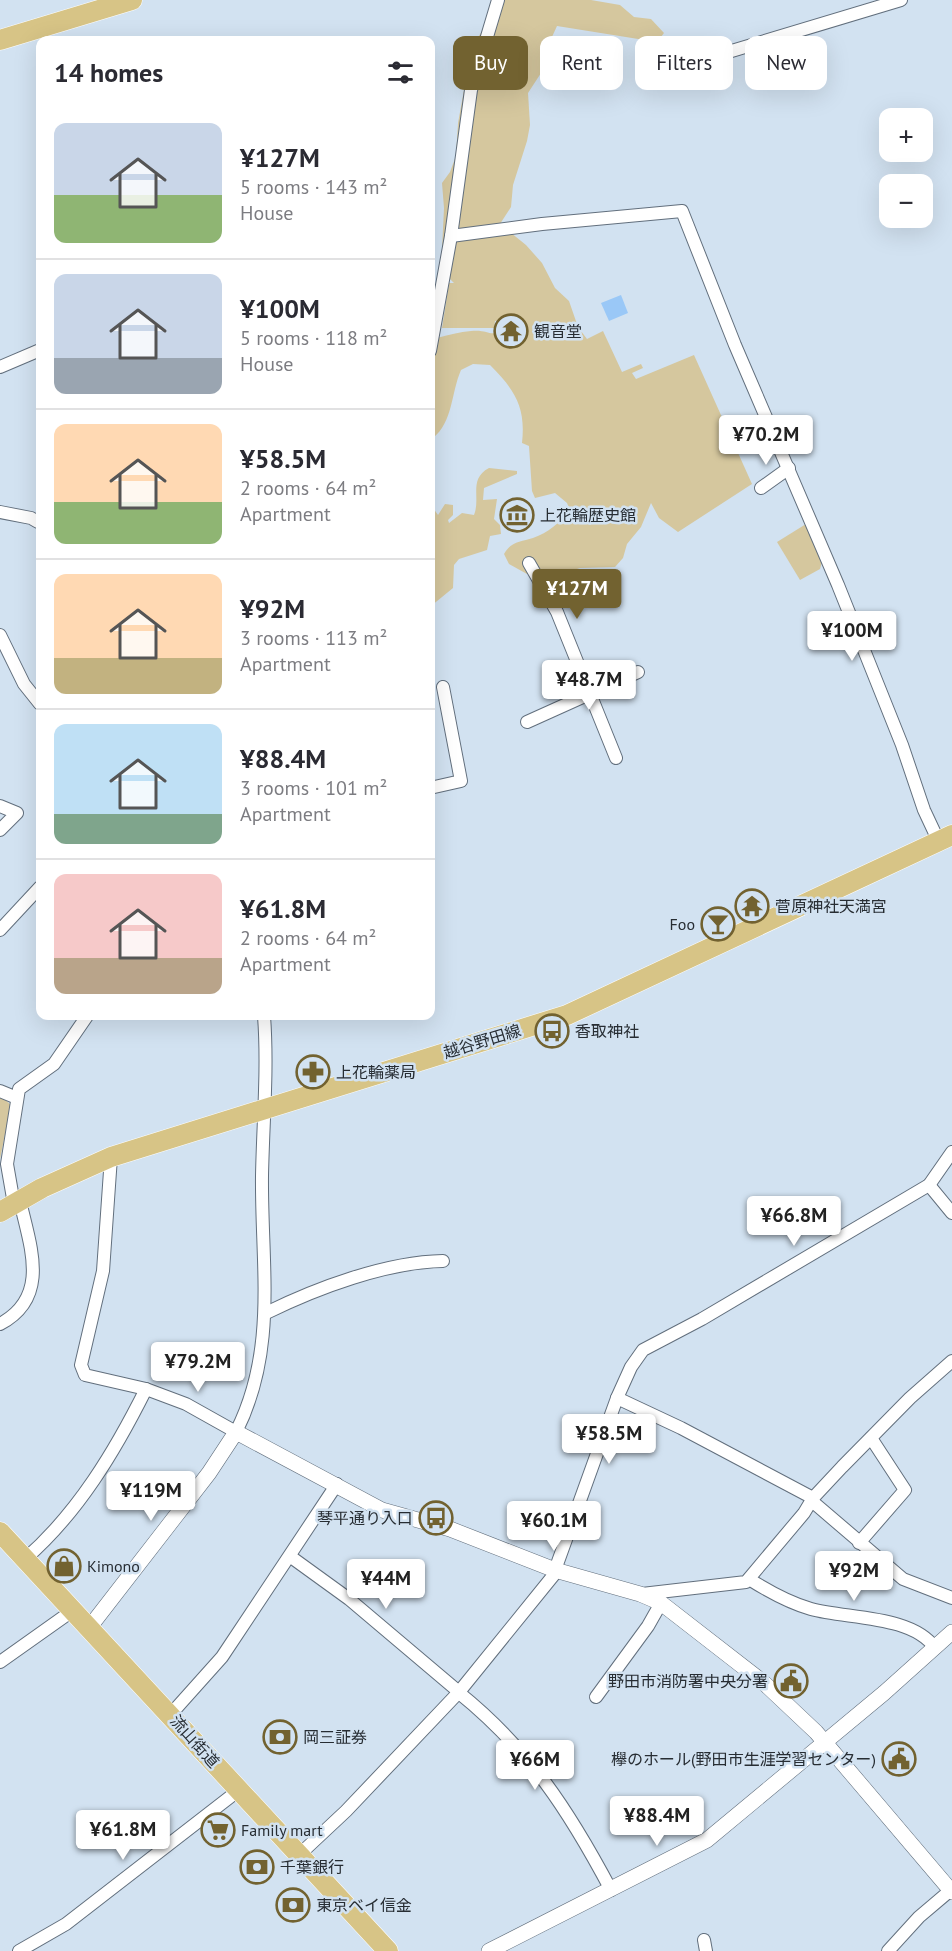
<!DOCTYPE html>
<html lang="en">
<head>
<meta charset="utf-8">
<style>
  body { margin:0; font-family:"PT Sans","Noto Sans JP",sans-serif; background:#f7f7f7; color:#2b2b33; height:100vh; display:flex; flex-direction:column; font-size:22px; white-space:nowrap }
  * { box-sizing:border-box; margin:0 }
  p { font-size:20px; color:#7c7c81 }
  .icon { flex:none; width:33px; height:33px; fill:none; stroke:currentColor; stroke-width:2; stroke-linecap:round; stroke-linejoin:round }
  .map { position:relative; flex:1; overflow:hidden }
  .details { position:absolute; left:36px; top:36px; width:399px; height:984px; display:flex; flex-direction:column; background:#fff; border-radius:12px; box-shadow:0 6px 24px #0002 }
  .details>* { flex:none }
  .top-card { position:absolute; left:453px; top:36px; width:408px; height:54px; display:flex; gap:12px }
  .controls { position:absolute; left:879px; top:108px; display:grid; gap:12px }
  .controls a { display:grid; place-items:center; width:54px; height:54px; border-radius:12px; background:#fff; box-shadow:0 6px 24px #0002; font-size:30px }
  .price { position:absolute; translate:-50% -51px; padding:0 14px; border-radius:6px; background:#fff; color:#222; font-size:20px; line-height:39px; filter:drop-shadow(0 2px 3px #0008) }
  .price::after { content:''; position:absolute; left:50%; top:36px; width:18px; height:14px; margin-left:-9px; background:inherit; clip-path:polygon(0 0,100% 0,50% 100%) }
  .price.current { background:#726230; color:#fff }
  ul { padding:0; list-style:none }
  li { display:flex; align-items:center; gap:18px; height:150px; padding:0 18px }
  li+li { border-top:2px solid #e1e1e2 }
  li span { display:grid; place-items:center; flex:none; width:168px; height:120px; border-radius:12px; color:#555 }
  li>.icon { margin-inline-start:auto }
  span .icon { width:72px; height:72px; fill:#fffc; stroke-width:1 }
  li b { font-size:26px }
  h2 { display:flex; justify-content:space-between; align-items:center; height:72px; padding:0 18px; font-size:26px }
  .pill { padding:0 21px; border-radius:12px; background:#fff; box-shadow:0 6px 24px #0002; font-size:21px; line-height:54px }
  .pill.current { background:#726230; color:#fff }
  .map>svg:first-child { display:block }
  .green { fill:#d5c79e }
  .water { fill:#9ac8f7 }
  .lines { fill:none; stroke-linecap:round; stroke-linejoin:round }
  .minor-casing { stroke:#626f7d; stroke-width:14 }
  .tertiary-casing { stroke:#626f7d; stroke-width:16 }
  .primary-casing { stroke:#fff; stroke-width:21 }
  .minor { stroke:#fff; stroke-width:12 }
  .tertiary { stroke:#fff; stroke-width:15 }
  .primary { stroke:#d7c486; stroke-width:20 }
  .labels { text-anchor:middle; stroke-width:5; stroke-linejoin:round; paint-order:stroke }
  .poi-label { font-size:16px; fill:#272d33; stroke:#d2e2f1; text-anchor:start }
  .street-label { font-size:16px; fill:#272d33; stroke:#d2e2f1 }
</style>
</head>
<body>
<div class="map">
<svg width="952" height="1951" viewBox="0 0 952 1951">
  <rect width="100%" height="100%" fill="#d2e2f1"/>
  <g class="green">
    <path d="M494,0H591L620,5L634,17L651,19L664,33L657,42L557,26L546,50L543,70L528,93L530,125L527,141L513,185L511,207L500,224L526,245L542,263L555,288L569,301L578,327L587,339L603,331L622,372L641,364L643,368L632,373L636,379L694,355L752,484L678,532L659,518L651,503L641,527L627,544L623,558L615,567L580,568L547,579L527,574L509,564L504,554C511,541 521,542 533,538C548,533 560,522 570,511L567,503L555,493L535,498L532,491L529,446L522,443C526,407 515,390 490,365L473,364L461,370C451,393 453,422 433,438L431,437V381L437,338C448,335 460,332 471,331C494,329 489,342 511,322L509,315V320L495,321L494,328H442L449,283H454L441,270L444,208L442,183L450,172L456,156L458,123L472,46L485,27Z"/>
    <path d="M489,468L517,471V474L484,488L483,500L497,499L494,519L500,525L501,534L490,536L487,550L459,559L454,565L453,588L431,606V505L438,515L445,504L453,505V515L448,520L449,523L462,513L474,515C481,498 468,479 489,468Z"/>
    <polygon points="806,524 822,562 820,569 800,580 777,542"/>
    <polygon points="0,1095 11,1105 0,1159"/>
  </g>
  <polygon class="water" points="621,295 628,313 609,321 601,303"/>
  <g class="lines">
    <g class="minor-casing">
      <g id="minor">
        <polyline points="705,59 901,0"/>
        <polyline points="451,236 542,224 682,211 735,345 838,585 902,745 924,810 939,842"/>
        <polyline points="430,351 451,236 471,90 498,0"/>
        <polyline points="0,367 40,350"/>
        <polyline points="761,488 789,468"/>
        <polyline points="0,512 31,518 38,522"/>
        <polyline points="529,563 557,612 616,758"/>
        <polyline points="0,635 24,684 40,704"/>
        <polyline points="527,722 638,672"/>
        <polyline points="430,788 461,781 443,687"/>
        <polyline points="0,806 17,813 0,830"/>
        <polyline points="0,930 40,887"/>
        <polyline points="0,1091 17,1098"/>
        <path d="M111,1157L103,1271L81,1365L85,1375L146,1389L186,1404L236,1432C278,1349 261,1265 262,1176C263,1122 268,1069 264,1016"/>
        <polyline points="929,1185 952,1213"/>
        <polyline points="14,1204 7,1164 19,1089 54,1064 87,1016"/>
        <path d="M266,1313C317,1288 386,1262 443,1261"/>
        <path d="M0,1324C51,1297 30,1246 20,1201"/>
        <polyline points="617,1398 681,1428 813,1498"/>
        <polyline points="813,1502 903,1579 952,1598"/>
        <polyline points="859,1543 905,1490 871,1438"/>
        <polyline points="291,1557 349,1599 459,1692"/>
        <path d="M25,1559C78,1513 115,1451 146,1389"/>
        <polyline points="555,1570 617,1398 631,1367 643,1350 702,1319 929,1185 952,1152"/>
        <path d="M749,1579C768,1591 790,1603 811,1609C848,1619 912,1615 935,1648"/>
        <polyline points="642,1594 746,1582 804,1513 813,1498 842,1467 910,1398 952,1361"/>
        <polyline points="0,1662 72,1611"/>
        <path d="M458,1692C529,1749 569,1811 611,1890"/>
        <polyline points="596,1697 648,1626 661,1603"/>
        <polyline points="171,1714 222,1657 337,1484"/>
        <polyline points="299,1855 346,1811 459,1692 557,1571"/>
        <polyline points="704,1940 706,1951"/>
        <polyline points="19,1951 66,1924 239,1790"/>
        <polyline points="888,1951 919,1917 952,1889"/>
      </g>
    </g>
    <g class="tertiary-casing">
      <g id="tertiary">
        <polyline points="89,1628 209,1473 236,1432 382,1510 450,1529 555,1570 640,1594 661,1603 764,1683 816,1732 952,1892"/>
        <polyline points="489,1951 707,1840 884,1693 952,1632"/>
      </g>
    </g>
    <g class="primary-casing">
      <g id="primary">
        <polyline points="0,40 132,0"/>
        <polyline points="0,1212 42,1188 111,1157 567,1015 952,835"/>
        <polyline points="0,1532 388,1951"/>
      </g>
    </g>
    <use href="#minor" class="minor"/>
    <use href="#tertiary" class="tertiary"/>
    <use href="#primary" class="primary"/>
  </g>
  <defs>
    <g id="temple-ring" transform="scale(1.725)"><circle r="9.5" fill="#d2e2f1" stroke="#726230" stroke-width="1.5"/><path d="M0-6L5-2H3V0L6.5 2.5H4V6H1.5V3h-3V6H-4V2.5H-6.5L-3 0V-2H-5Z" fill="#726230"/></g>
    <g id="museum-ring" transform="scale(1.725)"><circle r="9.5" fill="#d2e2f1" stroke="#726230" stroke-width="1.5"/><path d="M0-6L6-3V-2H-6V-3ZM-5-1h2V3h-2ZM-1-1h2V3h-2ZM3-1h2V3H3ZM-6 4H6V6H-6Z" fill="#726230"/></g>
    <g id="bar-ring" transform="scale(1.725)"><circle r="9.5" fill="#d2e2f1" stroke="#726230" stroke-width="1.5"/><path d="M-6-5H6L.8 .8V4.5H3.5V6h-7V4.5H-.8V.8Z" fill="#726230"/></g>
    <g id="bus-ring" transform="scale(1.725)"><circle r="9.5" fill="#d2e2f1" stroke="#726230" stroke-width="1.5"/><path d="M-5-6H5V4H4V6H2V4H-2V6H-4V4H-5ZM-3.5-4V0h7V-4ZM-3.5 1.2v1.5H-2V1.2ZM2 1.2v1.5H3.5V1.2Z" fill="#726230"/></g>
    <g id="pharmacy-ring" transform="scale(1.725)"><circle r="9.5" fill="#d2e2f1" stroke="#726230" stroke-width="1.5"/><path d="M-2-6h4v4h4v4h-4v4h-4v-4h-4v-4h4Z" fill="#726230"/></g>
    <g id="shop-ring" transform="scale(1.725)"><circle r="9.5" fill="#d2e2f1" stroke="#726230" stroke-width="1.5"/><path d="M-5-2.5h2.3a2.7 3.5 0 0 1 5.4 0H5L5.5 6h-11ZM-1.5-2.5h3a1.5 2.3 0 0 0-3 0Z" fill="#726230"/></g>
    <g id="civic-ring" transform="scale(1.725)"><circle r="9.5" fill="#d2e2f1" stroke="#726230" stroke-width="1.5"/><path d="M-.6-6.5H3V-4.5H.6V-3L4-1V1h2V6H-6V1h2V-1L-.6-3ZM-1.2 2.5V6h2.4V2.5Z" fill="#726230"/></g>
    <g id="bank-ring" transform="scale(1.725)"><circle r="9.5" fill="#d2e2f1" stroke="#726230" stroke-width="1.5"/><path d="M-6-4H6V4H-6ZM0-2.3a2.3 2.3 0 1 0 0 4.6a2.3 2.3 0 1 0 0-4.6Z" fill="#726230"/></g>
    <g id="supermarket-ring" transform="scale(1.725)"><circle r="9.5" fill="#d2e2f1" stroke="#726230" stroke-width="1.5"/><path d="M-6-5.5h2.5l.6 2H6L4.5 2H-2.5L-4.4-4H-6ZM-1.5 3.2a1.3 1.3 0 1 0 .1 0ZM3 3.2a1.3 1.3 0 1 0 .1 0Z" fill="#726230"/></g>
  </defs>
  <g fill-rule="evenodd">
    <use href="#temple-ring" x="511" y="331"/>
    <use href="#museum-ring" x="517" y="515"/>
    <use href="#temple-ring" x="752" y="906"/>
    <use href="#bar-ring" x="718" y="924"/>
    <use href="#bus-ring" x="552" y="1031"/>
    <use href="#pharmacy-ring" x="313" y="1072"/>
    <use href="#bus-ring" x="436" y="1518"/>
    <use href="#shop-ring" x="64" y="1566"/>
    <use href="#civic-ring" x="791" y="1681"/>
    <use href="#bank-ring" x="280" y="1737"/>
    <use href="#civic-ring" x="899" y="1759"/>
    <use href="#supermarket-ring" x="218" y="1830"/>
    <use href="#bank-ring" x="257" y="1867"/>
    <use href="#bank-ring" x="293" y="1905"/>
  </g>
  <g class="labels">
    <g class="poi-label">
      <text x="534" y="337">観音堂</text>
      <text x="540" y="521">上花輪歴史館</text>
      <text x="775" y="912">菅原神社天満宮</text>
      <text x="695" y="930" text-anchor="end">Foo</text>
      <text x="575" y="1037">香取神社</text>
      <text x="336" y="1078">上花輪薬局</text>
      <text x="413" y="1524" text-anchor="end">琴平通り入口</text>
      <text x="87" y="1572">Kimono</text>
      <text x="768" y="1687" text-anchor="end">野田市消防署中央分署</text>
      <text x="303" y="1743">岡三証券</text>
      <text x="876" y="1765" text-anchor="end">欅のホール(野田市生涯学習センター)</text>
      <text x="241" y="1836">Family mart</text>
      <text x="280" y="1873">千葉銀行</text>
      <text x="316" y="1911">東京ベイ信金</text>
    </g>
    <g class="street-label">
      <text transform="translate(482 1041) rotate(-17)" y="6">越谷野田線</text>
      <text transform="translate(195 1741) rotate(48)" y="6">流山街道</text>
    </g>
  </g>
</svg>
<div class="controls">
<a>+</a>
<a>−</a>
</div>
<b class="price" style="left:766px;top:466px">¥70.2M</b>
<b class="price current" style="left:577px;top:620px">¥127M</b>
<b class="price" style="left:852px;top:662px">¥100M</b>
<b class="price" style="left:589px;top:711px">¥48.7M</b>
<b class="price" style="left:794px;top:1247px">¥66.8M</b>
<b class="price" style="left:198px;top:1393px">¥79.2M</b>
<b class="price" style="left:609px;top:1465px">¥58.5M</b>
<b class="price" style="left:151px;top:1522px">¥119M</b>
<b class="price" style="left:554px;top:1552px">¥60.1M</b>
<b class="price" style="left:854px;top:1602px">¥92M</b>
<b class="price" style="left:386px;top:1610px">¥44M</b>
<b class="price" style="left:535px;top:1791px">¥66M</b>
<b class="price" style="left:657px;top:1847px">¥88.4M</b>
<b class="price" style="left:123px;top:1861px">¥61.8M</b>
<div class="top-card">
<a class="pill current">Buy</a>
<a class="pill">Rent</a>
<a class="pill">Filters</a>
<a class="pill">New</a>
</div>
<section class="details">
<h2>14 homes<svg class="icon" aria-label="filters" viewBox="0 0 24 24"><path d="M4 7h16M4 17h16"/><circle cx="9" cy="7" r="2"/><circle cx="15" cy="17" r="2"/></svg></h2>
<ul>
<li><span style="background:linear-gradient(#c9d6e8 60%,#8fb573 0)"><svg class="icon" aria-label="home" viewBox="0 0 24 24"><path d="M3 11l9-7 9 7M6 9v11h12V9"/></svg></span><div><b>¥127M</b><p>5 rooms · 143 m²</p><p>House</p></div></li>
<li><span style="background:linear-gradient(#c9d6e8 70%,#9aa5b1 0)"><svg class="icon" aria-label="home" viewBox="0 0 24 24"><path d="M3 11l9-7 9 7M6 9v11h12V9"/></svg></span><div><b>¥100M</b><p>5 rooms · 118 m²</p><p>House</p></div></li>
<li><span style="background:linear-gradient(#ffd9b3 65%,#8fb573 0)"><svg class="icon" aria-label="home" viewBox="0 0 24 24"><path d="M3 11l9-7 9 7M6 9v11h12V9"/></svg></span><div><b>¥58.5M</b><p>2 rooms · 64 m²</p><p>Apartment</p></div></li>
<li><span style="background:linear-gradient(#ffd9b3 70%,#c2b280 0)"><svg class="icon" aria-label="home" viewBox="0 0 24 24"><path d="M3 11l9-7 9 7M6 9v11h12V9"/></svg></span><div><b>¥92M</b><p>3 rooms · 113 m²</p><p>Apartment</p></div></li>
<li><span style="background:linear-gradient(#bfe0f5 75%,#7fa58c 0)"><svg class="icon" aria-label="home" viewBox="0 0 24 24"><path d="M3 11l9-7 9 7M6 9v11h12V9"/></svg></span><div><b>¥88.4M</b><p>3 rooms · 101 m²</p><p>Apartment</p></div></li>
<li><span style="background:linear-gradient(#f6c9c9 70%,#b9a48a 0)"><svg class="icon" aria-label="home" viewBox="0 0 24 24"><path d="M3 11l9-7 9 7M6 9v11h12V9"/></svg></span><div><b>¥61.8M</b><p>2 rooms · 64 m²</p><p>Apartment</p></div></li>
</ul>
</section>
</div>
</body>
</html>
